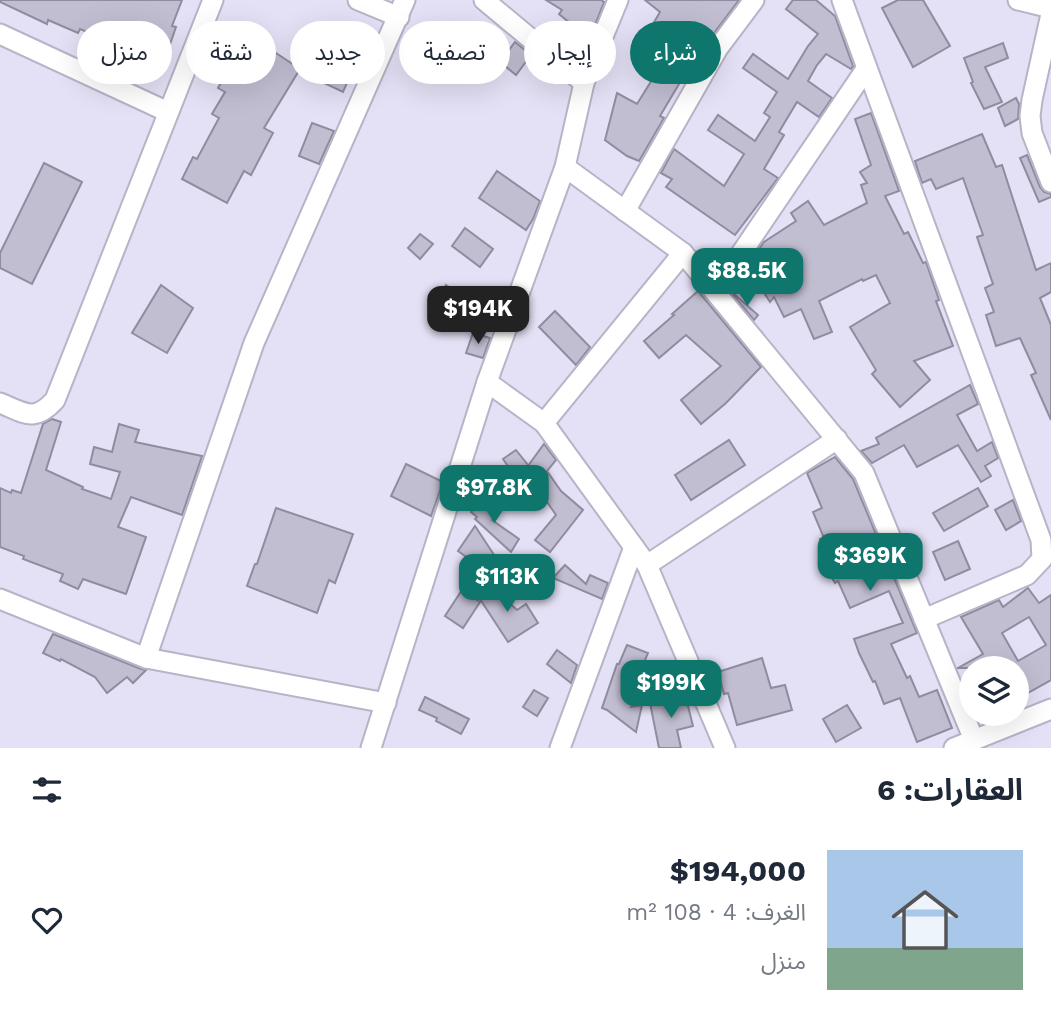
<!DOCTYPE html>
<html lang="ar">
<head>
<meta charset="utf-8">
<style>
  body { margin:0; font-family:"Work Sans","Noto Sans Arabic",sans-serif; background:#f2f2f3; color:#1f2937; direction:rtl; height:100vh; display:flex; flex-direction:column; font-size:26px; white-space:nowrap }
  * { box-sizing:border-box; margin:0 }
  p { font-size:23px; color:#747a83 }
  .icon { flex:none; width:38px; height:38px; fill:none; stroke:currentColor; stroke-width:2; stroke-linecap:round; stroke-linejoin:round }
  .map { position:relative; height:748px; overflow:hidden; direction:ltr }
  .details { display:flex; flex-direction:column; background:#fff; flex:1 }
  .details>* { flex:none }
  .hud { position:absolute; left:21px; top:21px; width:700px; height:63px; direction:rtl; display:flex; gap:14px }
  .tools { position:absolute; left:959px; top:656px; display:grid; gap:14px }
  .tools a { display:grid; place-items:center; width:70px; height:70px; border-radius:50%; background:#fff; box-shadow:0 7px 28px #0002; font-size:35px }
  .price { position:absolute; translate:-50% -60px; padding:0 16px; border-radius:14px; background:#0f766e; color:#fff; font-size:23px; line-height:46px; filter:drop-shadow(0 2px 4px #0008) }
  .price::after { content:''; position:absolute; left:50%; top:42px; width:21px; height:16px; margin-left:-10px; background:inherit; clip-path:polygon(0 0,100% 0,50% 100%) }
  .price.current { background:#222; color:#fff }
  ul { padding:0; list-style:none }
  li { display:flex; align-items:center; gap:21px; height:175px; padding:0 28px }
  li+li { border-top:2px solid #e0e1e3 }
  li span { display:grid; place-items:center; flex:none; width:196px; height:140px; border-radius:0px; color:#555 }
  li>.icon { margin-inline-start:auto }
  span .icon { width:84px; height:84px; fill:#fffc; stroke-width:1 }
  li b { font-size:30px }
  h2 { display:flex; justify-content:space-between; align-items:center; height:84px; padding:0 28px; font-size:30px }
  .tag { padding:0 24px; border-radius:32px; background:#fff; box-shadow:0 7px 28px #0002; font-size:24px; line-height:63px }
  .tag.current { background:#0f766e; color:#fff }
  .map>svg:first-child { display:block }
  .building { fill:#c2bed2; stroke:#908c9f; stroke-width:2; fill-rule:evenodd }
  .lines { fill:none; stroke-linecap:round; stroke-linejoin:round }
  .minor-casing { stroke:#b8b3c7; stroke-width:23 }
  .minor { stroke:#fff; stroke-width:19 }
</style>
</head>
<body>
<div class="map">
<svg width="1051" height="748" viewBox="0 0 1051 748">
  <rect width="100%" height="100%" fill="#e4e0f5"/>
  <g class="building">
    <polygon points="0,0 182,0 172,26 176,27 161,70 114,54 118,44 80,29 78,33 48,20 47,24 0,2"/>
    <polygon points="546,0 601,0 604,2 593,30 587,37 559,14 562,10"/>
    <polygon points="645,0 739,0 708,41 685,81 682,79 660,116 664,118 639,161 627,156 605,140 617,93 637,104 660,67 636,53 660,12"/>
    <polygon points="793,0 816,0 835,16 853,66 851,69 826,54 817,65 808,81 832,98 819,117 797,102 779,132 784,135 764,169 778,178 735,235 666,187 672,179 661,173 674,149 724,186 744,154 708,130 718,115 755,141 770,117 764,113 777,92 743,68 753,54 788,79 808,46 818,34 786,9"/>
    <polygon points="898,0 923,0 950,46 913,67 882,8"/>
    <polygon points="515,42 531,55 516,75 500,62"/>
    <polygon points="1003,43 1008,58 985,67 1002,102 984,109 971,83 973,82 964,58"/>
    <polygon points="264,45 300,69 264,128 273,133 251,175 244,171 227,203 182,179 193,157 197,159 219,118 212,114 225,92 218,88 229,70 242,78"/>
    <polygon points="318,53 353,69 343,92 307,75"/>
    <polygon points="1016,98 1019,104 1018,119 1005,126 998,108"/>
    <polygon points="871,113 899,191 885,196 904,234 908,232 923,263 926,262 939,300 936,301 953,346 914,361 930,380 900,407 872,374 876,370 850,327 890,303 876,275 863,281 862,279 819,301 832,332 814,339 801,309 784,317 774,297 770,302 747,266 764,242 796,221 791,213 808,201 824,225 867,203 861,185 867,183 860,172 871,165 855,119"/>
    <polygon points="312,123 334,131 319,164 299,156"/>
    <polygon points="982,134 996,167 1002,165 1036,270 1051,263 1051,292 1040,298 1051,325 1051,420 1031,375 1036,373 1020,338 996,346 986,315 994,312 985,288 993,284 977,237 983,235 963,178 936,189 931,179 922,183 915,161"/>
    <polygon points="1027,155 1040,187 1044,192 1051,194 1051,197 1039,202 1020,158"/>
    <polygon points="44,163 82,182 32,284 0,268 0,253"/>
    <polygon points="497,171 540,201 533,219 526,230 479,198"/>
    <polygon points="465,228 493,249 480,267 452,246"/>
    <polygon points="420,234 433,244 420,259 408,248"/>
    <polygon points="161,285 193,308 167,353 132,333"/>
    <polygon points="446,285 458,293 442,316 430,308"/>
    <polygon points="698,291 761,367 726,403 701,424 681,400 721,366 686,335 659,358 644,341 674,315 672,314"/>
    <polygon points="734,294 758,315 754,320 733,295"/>
    <polygon points="555,311 590,347 576,365 539,327"/>
    <polygon points="473,333 490,338 483,358 466,353"/>
    <polygon points="970,385 978,404 957,415 977,451 992,442 998,458 985,466 991,476 981,482 958,445 917,467 904,445 872,463 861,451 879,444 876,438"/>
    <polygon points="52,419 61,422 46,470 83,487 82,489 111,499 120,472 90,464 94,447 112,452 119,424 139,430 135,442 202,456 182,515 131,497 118,527 146,537 126,594 83,579 78,589 60,581 63,574 23,559 24,556 0,547 0,488 11,493 12,490 21,493 43,424"/>
    <polygon points="729,440 745,465 691,500 675,475"/>
    <polygon points="544,444 556,460 547,471 561,491 583,510 550,552 535,540 556,515 525,470"/>
    <polygon points="516,450 528,465 514,475 503,459"/>
    <polygon points="835,457 853,479 917,633 891,644 907,678 910,676 919,697 937,690 952,728 917,742 900,698 884,704 875,681 873,682 859,653 854,639 903,623 889,591 850,608 838,581 835,583 831,576 820,539 824,538 813,512 822,508 807,473"/>
    <polygon points="406,464 443,482 431,516 391,496"/>
    <polygon points="978,488 988,506 944,531 933,513"/>
    <polygon points="481,499 498,513 492,520 519,539 511,552 475,519 477,517 471,512"/>
    <polygon points="1013,500 1021,521 1006,530 995,510"/>
    <polygon points="276,508 353,534 335,583 329,580 317,613 247,586 255,564 257,564"/>
    <polygon points="475,526 500,564 492,575 458,551"/>
    <polygon points="958,541 970,569 945,580 933,552"/>
    <polygon points="565,565 586,584 590,575 608,583 602,599 553,578"/>
    <polygon points="489,584 517,610 526,604 538,623 508,642 478,596"/>
    <path d="M1028,588L1039,603L1051,595V680L1017,699V668H958L983,654L961,617L999,600L1003,607ZM1029,617L1046,645L1018,661L1002,633Z"/>
    <polygon points="462,590 480,602 463,628 445,616"/>
    <polygon points="53,634 141,669 146,670 133,683 127,677 107,693 95,677 61,659 60,661 43,653"/>
    <polygon points="627,645 648,653 640,672 643,672 631,707 642,705 636,732 607,710 602,708 617,664 619,664"/>
    <polygon points="557,650 577,665 571,683 547,664"/>
    <polygon points="762,658 771,688 785,685 792,710 737,725 728,693 724,694 718,672"/>
    <polygon points="534,690 548,698 537,716 523,707"/>
    <polygon points="685,694 693,726 677,730 681,748 659,748 650,703"/>
    <polygon points="425,697 469,719 461,734 436,721 437,718 419,710"/>
    <polygon points="847,705 861,728 836,742 823,719"/>
  </g>
  <g class="lines">
    <g class="minor-casing">
      <g id="minor">
        <polyline points="358,0 399,17"/>
        <polyline points="484,0 584,83"/>
        <polyline points="618,0 584,83 565,167 487,382 544,423 647,565 725,748"/>
        <polyline points="842,0 1041,540 1042,559 1027,575 924,619"/>
        <polyline points="1018,0 1051,8"/>
        <polyline points="1051,14 1032,100 1030,116 1032,133 1051,182"/>
        <polyline points="0,34 168,112"/>
        <polyline points="565,167 683,253 864,473 974,740"/>
        <polyline points="625,211 718,48 754,0"/>
        <polyline points="715,292 866,69"/>
        <path d="M0,403C25,413 34,423 55,400L213,0"/>
        <polyline points="544,423 683,253"/>
        <polyline points="647,565 837,439"/>
        <polyline points="0,599 146,658 386,703"/>
        <polyline points="146,658 254,343 405,0"/>
        <polyline points="371,748 487,382"/>
        <polyline points="560,748 634,547"/>
        <polyline points="954,748 1051,709"/>
      </g>
    </g>
    <use href="#minor" class="minor"/>
  </g>
</svg>
<div class="tools">
<a><svg class="icon" aria-label="layers" viewBox="0 0 24 24"><path d="M12 4l9 5-9 5-9-5zM3 14l9 5 9-5"/></svg></a>
</div>
<b class="price" style="left:747px;top:308px">$88.5K</b>
<b class="price current" style="left:478px;top:346px">$194K</b>
<b class="price" style="left:494px;top:525px">$97.8K</b>
<b class="price" style="left:870px;top:593px">$369K</b>
<b class="price" style="left:507px;top:614px">$113K</b>
<b class="price" style="left:671px;top:720px">$199K</b>
<div class="hud">
<a class="tag current">شراء</a>
<a class="tag">إيجار</a>
<a class="tag">تصفية</a>
<a class="tag">جديد</a>
<a class="tag">شقة</a>
<a class="tag">منزل</a>
</div>
</div>
<section class="details">
<h2>العقارات: 6<svg class="icon" aria-label="filters" viewBox="0 0 24 24"><path d="M4 7h16M4 17h16"/><circle cx="9" cy="7" r="2"/><circle cx="15" cy="17" r="2"/></svg></h2>
<ul>
<li><span style="background:linear-gradient(#a9c7e8 70%,#7fa58c 0)"><svg class="icon" aria-label="home" viewBox="0 0 24 24"><path d="M3 11l9-7 9 7M6 9v11h12V9"/></svg></span><div><b>$194,000</b><p>الغرف: 4 · 108 m²</p><p>منزل</p></div><svg class="icon" aria-label="heart" viewBox="0 0 24 24"><path d="M12 20l-8-8c-3-5 5-10 8-4 3-6 11-1 8 4z"/></svg></li>
</ul>
</section>
</body>
</html>
